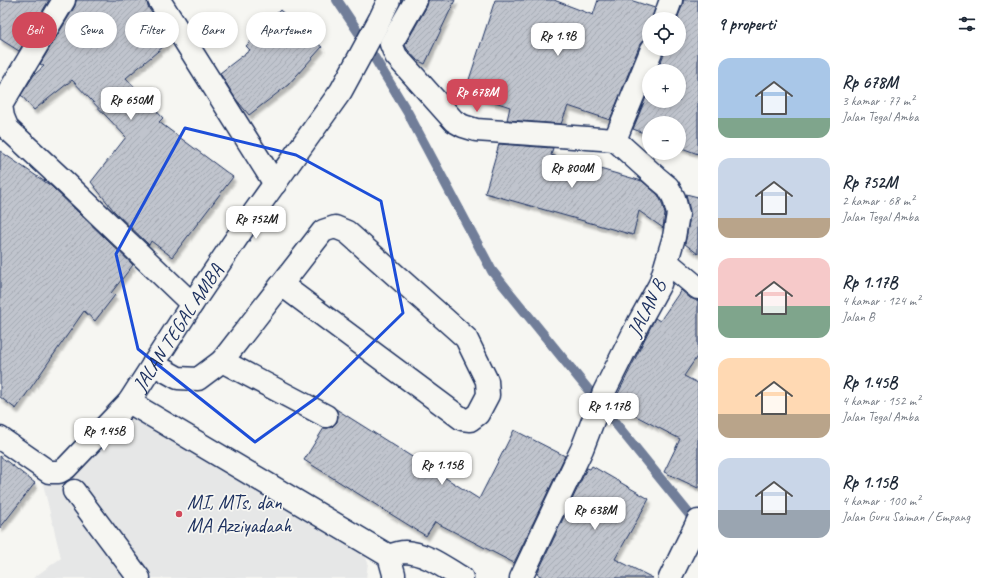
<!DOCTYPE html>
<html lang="id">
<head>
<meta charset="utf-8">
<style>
  body { margin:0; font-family:Caveat,sans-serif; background:#f6f6f7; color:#1f2937; height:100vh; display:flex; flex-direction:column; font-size:15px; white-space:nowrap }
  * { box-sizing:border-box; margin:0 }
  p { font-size:13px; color:#747a83 }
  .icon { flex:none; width:22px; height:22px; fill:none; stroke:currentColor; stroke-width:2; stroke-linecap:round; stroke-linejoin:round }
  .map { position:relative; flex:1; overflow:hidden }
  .side { display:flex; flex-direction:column; background:#fff; width:300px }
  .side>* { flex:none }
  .banner { position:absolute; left:12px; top:12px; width:380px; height:36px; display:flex; gap:8px }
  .buttons { position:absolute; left:642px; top:12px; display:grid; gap:8px }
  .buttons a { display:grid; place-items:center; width:44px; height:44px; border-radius:50%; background:#fff; box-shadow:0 2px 6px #0003; font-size:20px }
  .price { position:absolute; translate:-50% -34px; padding:0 9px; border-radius:8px; background:#fff; color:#222; font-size:13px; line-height:26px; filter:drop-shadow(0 1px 2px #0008) }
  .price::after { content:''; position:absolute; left:50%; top:24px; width:12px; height:9px; margin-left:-6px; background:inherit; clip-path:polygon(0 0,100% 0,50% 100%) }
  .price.on { background:#d1495b; color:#fff }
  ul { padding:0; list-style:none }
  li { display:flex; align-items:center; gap:12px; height:100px; padding:0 20px }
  li span { display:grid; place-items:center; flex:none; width:112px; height:80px; border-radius:12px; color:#555 }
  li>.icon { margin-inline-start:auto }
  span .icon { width:48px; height:48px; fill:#fffc; stroke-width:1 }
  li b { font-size:17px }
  h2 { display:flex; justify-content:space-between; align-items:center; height:48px; padding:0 20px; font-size:17px }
  .pill { padding:0 14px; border-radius:18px; background:#fff; box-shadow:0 2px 6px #0003; font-size:14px; line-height:36px }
  .pill.on { background:#d1495b; color:#fff }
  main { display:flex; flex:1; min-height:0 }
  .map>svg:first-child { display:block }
  .built { fill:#e6e7e7 }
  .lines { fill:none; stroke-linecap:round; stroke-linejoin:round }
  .stream { stroke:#717e99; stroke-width:10 }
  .building { fill:url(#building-hatch); stroke:#1b2f5e; filter:url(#shadow) }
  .minor-casing { stroke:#1b2f5e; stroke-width:25 }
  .minor { stroke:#f6f6f2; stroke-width:22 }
  .marked { fill:none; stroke:#1d4ed8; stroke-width:3; stroke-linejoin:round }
  .poi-dot { fill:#d1495b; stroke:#f6f6f2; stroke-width:1.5 }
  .labels { text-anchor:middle; stroke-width:3.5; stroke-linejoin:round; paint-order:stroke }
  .street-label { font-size:20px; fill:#1b2f5e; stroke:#f6f6f2 }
  .poi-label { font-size:20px; fill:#1b2f5e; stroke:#f6f6f2; text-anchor:start }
</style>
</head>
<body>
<main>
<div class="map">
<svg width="698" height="578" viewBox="0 0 698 578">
  <defs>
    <pattern id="building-hatch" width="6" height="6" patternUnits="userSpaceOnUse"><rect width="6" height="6" fill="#c0c4cd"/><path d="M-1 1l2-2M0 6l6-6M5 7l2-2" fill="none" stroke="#a4a9b2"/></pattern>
    <filter id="shadow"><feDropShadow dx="2.5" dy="4.5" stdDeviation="1" flood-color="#0004"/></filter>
  </defs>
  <rect width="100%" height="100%" fill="#f6f6f2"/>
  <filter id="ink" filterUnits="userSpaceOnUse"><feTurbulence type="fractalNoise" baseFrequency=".025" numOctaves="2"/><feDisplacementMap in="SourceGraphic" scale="8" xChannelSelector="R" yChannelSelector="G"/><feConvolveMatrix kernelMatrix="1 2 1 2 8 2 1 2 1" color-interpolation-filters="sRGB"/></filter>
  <g filter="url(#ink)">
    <polygon class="built" points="131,412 361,545 368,563 366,578 33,578 61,558 43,484 102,420"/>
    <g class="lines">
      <polyline class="stream" points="337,0 363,39 408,113 492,271 698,525"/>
    </g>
    <g class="building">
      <polygon points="0,0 49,0 19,51 0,39"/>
      <polygon points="76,0 147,0 148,7 170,41 126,78 163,118 159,122 233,177 172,257 151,241 149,245 114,211 91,182 126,137 72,80 34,110 21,95 34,75 44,66 40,64 75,6"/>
      <polygon points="428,0 455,0 425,64 417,60 407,49 405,45 427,6"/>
      <polygon points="495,0 554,0 593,15 598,0 630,0 655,8 652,19 649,19 649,37 644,39 640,44 610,120 568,106 561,124 507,120 510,107 465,92"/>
      <polygon points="683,0 698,0 698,154 679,147 679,123 649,123 649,135 633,129 649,90 649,101 679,101 679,71 657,71 664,54 664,49 679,49 679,19 677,19 683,4"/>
      <polygon points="280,10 322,47 288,85 249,115 235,98 220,73 250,50 246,46"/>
      <polygon points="499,144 553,148 551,155 642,181 658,195 662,203 665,214 663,228 639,211 633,235 485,193"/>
      <polygon points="0,151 51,186 133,265 111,293 115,295 95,321 84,311 16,409 0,397"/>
      <polygon points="686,194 698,197 698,254 685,244 690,216 690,211"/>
      <polygon points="681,290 690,298 695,300 698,300 698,355 684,376 698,383 698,488 664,472 680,439 613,404 655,318 660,321"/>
      <polygon points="336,409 479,499 514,430 565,456 514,563 435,522 426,536 304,460 324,428 327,428 332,427 337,422 338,415"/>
      <polygon points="0,456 35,483 0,528"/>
      <polygon points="592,466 649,499 615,559 653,578 544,578 537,574 587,468 590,469"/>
    </g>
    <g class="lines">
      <g class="minor-casing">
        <g id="minor">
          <polyline points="64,0 1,105 3,117 8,129 66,183 192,304"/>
          <polyline points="159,0 275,184"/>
          <polyline points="416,0 391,44 396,56 454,121 463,126 476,130 615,140"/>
          <polyline points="664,19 671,0"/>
          <polyline points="667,262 698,288"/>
          <polyline points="222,361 323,231 335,227 347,232 466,338 487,381 488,395 478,414 470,420 462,419 282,285"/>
          <polyline points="153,364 178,378 198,379 222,361 326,416"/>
          <polyline points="129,402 389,556 394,574 394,578"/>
          <path id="s1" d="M0,438L49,472H59L66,468L129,402L192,304L253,214L341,91L380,19L389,0"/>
          <polyline points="74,491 139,578"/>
          <path d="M389,556C394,554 400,552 405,552C426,553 445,568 462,578"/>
          <polyline points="521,578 582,449 604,392 639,322 660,284 674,237 678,214 674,198 668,187 656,177 615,140 652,49"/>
          <polyline points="670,578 698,521"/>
        </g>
      </g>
      <use href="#minor" class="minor"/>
    </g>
  </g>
  <path class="marked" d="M185,128L296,155L381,201L403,313L316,398L255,442L138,349L116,254Z"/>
  <circle class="poi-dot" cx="179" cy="514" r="4"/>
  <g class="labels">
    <g class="street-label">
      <text transform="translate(646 308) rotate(-63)" y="7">JALAN B</text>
      <text dy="7" stroke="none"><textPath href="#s1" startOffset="258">JALAN TEGAL AMBA</textPath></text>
    </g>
    <g class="poi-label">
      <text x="187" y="509">MI, MTs, dan<tspan x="187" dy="23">MA Azziyadaah</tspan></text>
    </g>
  </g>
</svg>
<div class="buttons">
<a><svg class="icon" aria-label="locate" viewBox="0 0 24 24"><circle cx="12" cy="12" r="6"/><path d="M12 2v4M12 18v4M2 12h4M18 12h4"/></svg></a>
<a>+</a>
<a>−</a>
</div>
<b class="price" style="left:558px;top:57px">Rp 1.9B</b>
<b class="price on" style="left:477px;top:113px">Rp 678M</b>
<b class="price" style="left:131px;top:121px">Rp 650M</b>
<b class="price" style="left:572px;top:189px">Rp 800M</b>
<b class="price" style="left:256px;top:240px">Rp 752M</b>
<b class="price" style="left:609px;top:427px">Rp 1.17B</b>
<b class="price" style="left:104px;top:452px">Rp 1.45B</b>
<b class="price" style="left:442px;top:486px">Rp 1.15B</b>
<b class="price" style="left:595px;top:531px">Rp 638M</b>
<div class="banner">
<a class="pill on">Beli</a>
<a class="pill">Sewa</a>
<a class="pill">Filter</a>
<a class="pill">Baru</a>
<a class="pill">Apartemen</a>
</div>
</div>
<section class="side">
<h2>9 properti<svg class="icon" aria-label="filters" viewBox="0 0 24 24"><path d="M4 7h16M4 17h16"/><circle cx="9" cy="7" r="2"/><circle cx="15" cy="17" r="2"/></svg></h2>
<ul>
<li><span style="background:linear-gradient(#a9c7e8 75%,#7fa58c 0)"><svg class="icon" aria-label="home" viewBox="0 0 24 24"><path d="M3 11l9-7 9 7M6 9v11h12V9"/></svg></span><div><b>Rp 678M</b><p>3 kamar · 77 m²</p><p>Jalan Tegal Amba</p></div></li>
<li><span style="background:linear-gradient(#c9d6e8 75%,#b9a48a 0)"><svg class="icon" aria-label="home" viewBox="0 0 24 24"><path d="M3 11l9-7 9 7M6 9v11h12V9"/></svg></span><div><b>Rp 752M</b><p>2 kamar · 68 m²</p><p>Jalan Tegal Amba</p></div></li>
<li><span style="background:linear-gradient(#f6c9c9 60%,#7fa58c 0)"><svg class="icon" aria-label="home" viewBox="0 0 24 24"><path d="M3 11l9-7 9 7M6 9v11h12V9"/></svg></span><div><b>Rp 1.17B</b><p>4 kamar · 124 m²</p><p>Jalan B</p></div></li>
<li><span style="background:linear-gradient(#ffd9b3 70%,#b9a48a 0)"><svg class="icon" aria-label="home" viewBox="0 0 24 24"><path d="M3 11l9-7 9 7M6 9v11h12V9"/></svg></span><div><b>Rp 1.45B</b><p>4 kamar · 152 m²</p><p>Jalan Tegal Amba</p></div></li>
<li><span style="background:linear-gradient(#c9d6e8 65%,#9aa5b1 0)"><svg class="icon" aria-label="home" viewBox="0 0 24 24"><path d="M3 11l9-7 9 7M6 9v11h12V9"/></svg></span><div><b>Rp 1.15B</b><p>4 kamar · 100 m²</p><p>Jalan Guru Saiman / Empang</p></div></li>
</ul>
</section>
</main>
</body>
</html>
